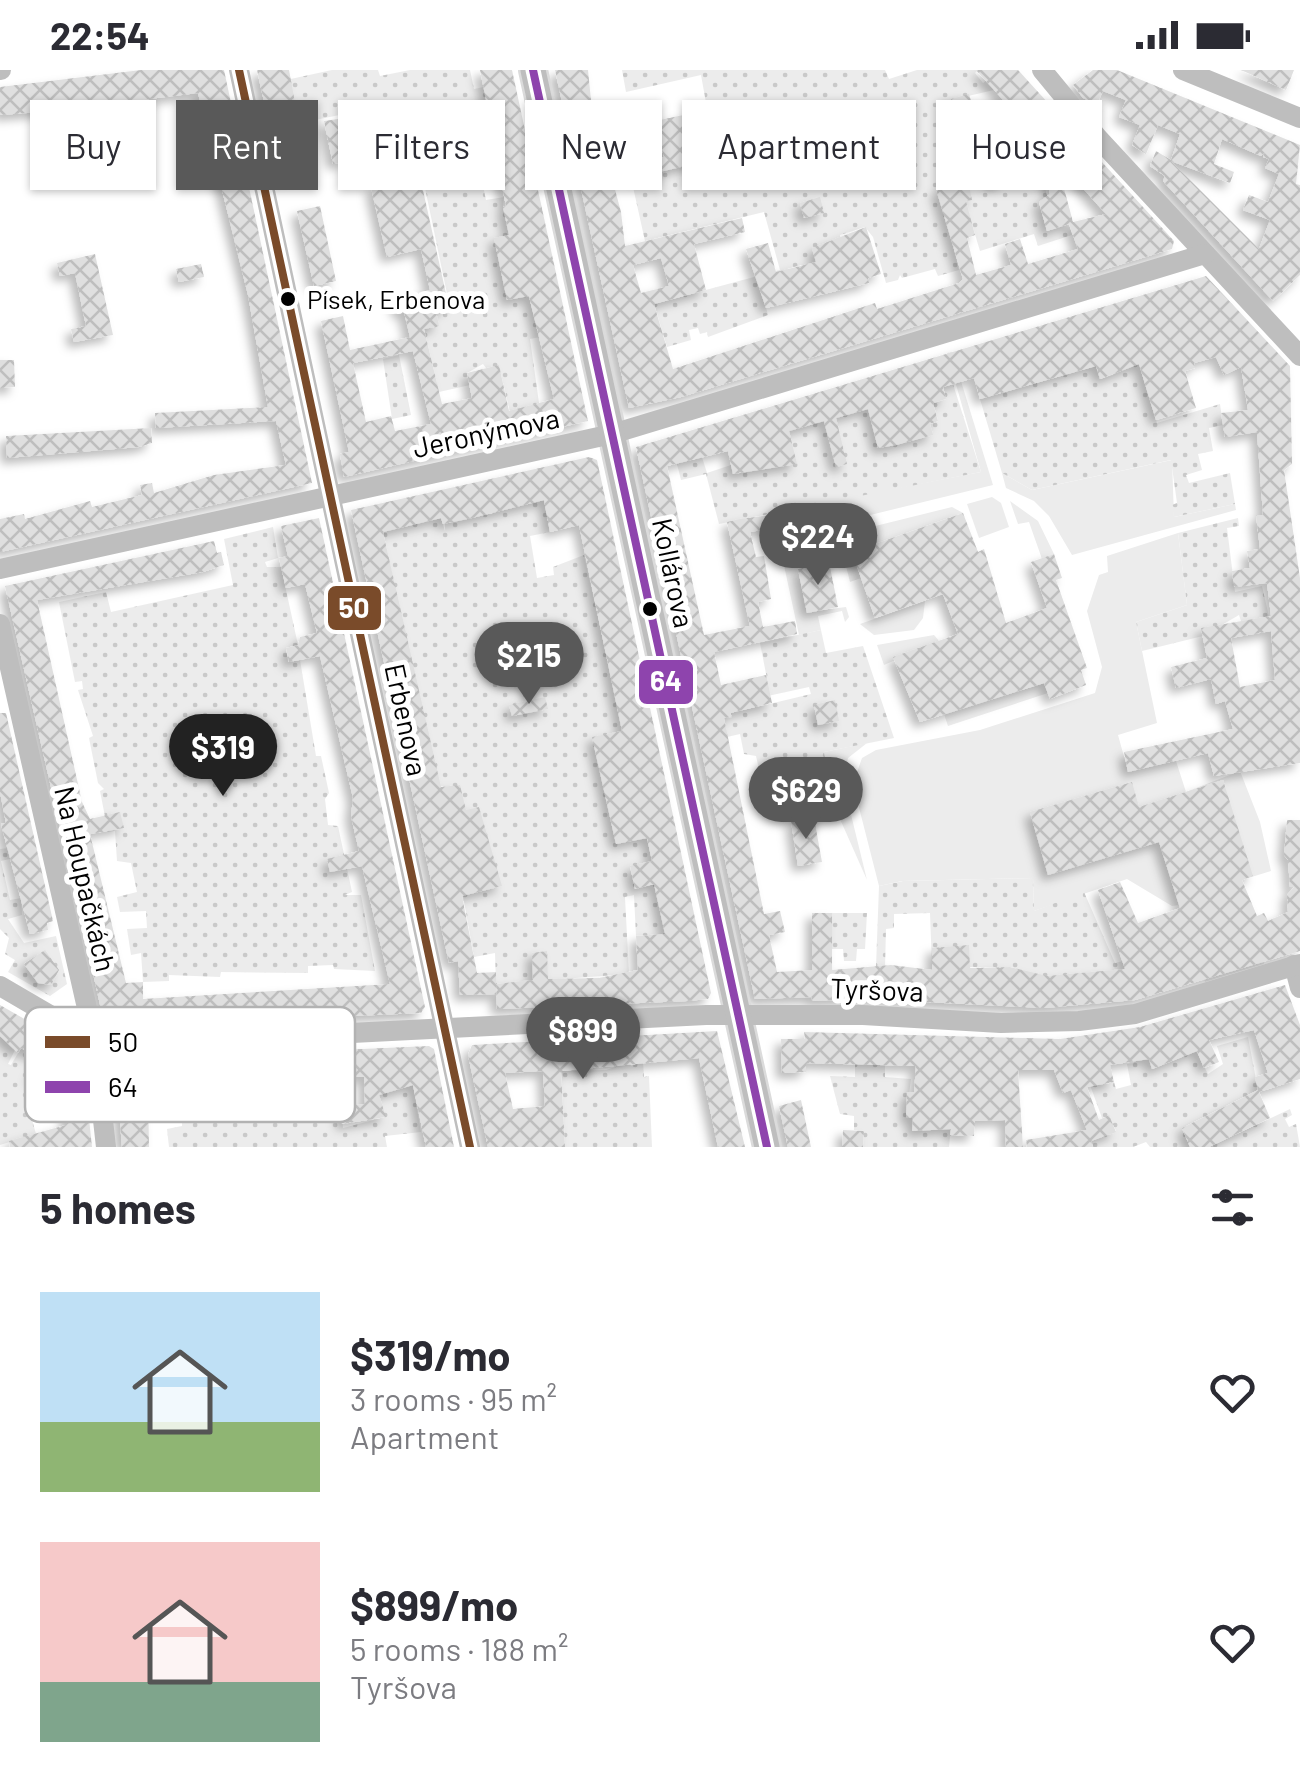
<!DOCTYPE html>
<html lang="en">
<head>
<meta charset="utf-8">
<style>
  body { margin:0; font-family:Barlow,sans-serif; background:#f2f2f3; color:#2b2b33; height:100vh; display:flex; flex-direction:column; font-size:38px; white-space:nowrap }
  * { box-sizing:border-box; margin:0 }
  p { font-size:32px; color:#7c7c81 }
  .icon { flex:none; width:55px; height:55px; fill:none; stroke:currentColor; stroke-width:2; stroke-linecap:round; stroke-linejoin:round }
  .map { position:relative; height:1077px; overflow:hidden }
  .sheet { display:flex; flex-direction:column; background:#fff; flex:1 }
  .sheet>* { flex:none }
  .guide { position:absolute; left:30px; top:30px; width:1240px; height:90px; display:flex; gap:20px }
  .price { position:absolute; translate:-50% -85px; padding:0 22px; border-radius:35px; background:#595959; color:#fff; font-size:32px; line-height:65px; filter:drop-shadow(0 2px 5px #0008) }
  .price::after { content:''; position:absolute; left:50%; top:60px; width:30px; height:22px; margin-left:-15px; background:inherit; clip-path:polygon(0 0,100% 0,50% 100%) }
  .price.active { background:#222; color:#fff }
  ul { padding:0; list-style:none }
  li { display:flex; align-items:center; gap:30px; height:250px; padding:0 40px }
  li span { display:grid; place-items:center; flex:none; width:280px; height:200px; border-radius:0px; color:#555 }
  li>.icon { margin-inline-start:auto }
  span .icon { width:120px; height:120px; fill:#fffc; stroke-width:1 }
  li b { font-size:42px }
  h2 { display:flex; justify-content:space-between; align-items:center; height:120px; padding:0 40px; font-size:42px }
  .pill { padding:0 35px; border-radius:0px; background:#fff; box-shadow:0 2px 8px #0004; font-size:35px; line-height:90px }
  .pill.active { background:#595959; color:#fff }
  .status { display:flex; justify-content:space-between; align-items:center; height:70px; padding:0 50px; background:#fff; direction:ltr }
  .status svg { height:28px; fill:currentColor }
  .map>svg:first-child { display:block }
  .green { fill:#ececec }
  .garden { fill:url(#garden-dots) }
  .building { fill:url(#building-cross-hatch); fill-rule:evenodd; filter:url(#shadow) }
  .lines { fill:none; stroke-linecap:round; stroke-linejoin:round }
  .major-casing { stroke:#dbdbdb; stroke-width:30 }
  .minor { stroke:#bebebe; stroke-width:20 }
  .major { stroke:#bebebe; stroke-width:25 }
  .bus-1-casing { stroke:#fff; stroke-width:15 }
  .bus-2-casing { stroke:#fff; stroke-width:15 }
  .bus-1 { stroke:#7a4b2a; stroke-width:8 }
  .bus-2 { stroke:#8e44ad; stroke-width:8 }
  .bus-dot { fill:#000; stroke:#fff; stroke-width:4 }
  .labels { text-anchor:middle; stroke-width:10; stroke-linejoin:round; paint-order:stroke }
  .bus-label { font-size:26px; fill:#000; stroke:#fff; text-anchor:start }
  .street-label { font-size:28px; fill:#000; stroke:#fff }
  .key { fill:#fff; stroke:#b2b2b2; stroke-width:2.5 }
  .key-label { font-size:28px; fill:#000 }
  .line-badge { stroke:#fff; stroke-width:4 }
  .badge-label { font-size:28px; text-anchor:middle; font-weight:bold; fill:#fff }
</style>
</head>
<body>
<div class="status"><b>22:54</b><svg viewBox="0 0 49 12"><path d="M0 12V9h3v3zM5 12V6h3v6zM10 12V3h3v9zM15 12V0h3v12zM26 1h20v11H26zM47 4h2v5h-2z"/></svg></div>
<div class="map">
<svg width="1300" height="1077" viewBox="0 0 1300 1077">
  <defs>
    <pattern id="garden-dots" width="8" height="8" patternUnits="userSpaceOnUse" patternTransform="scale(2.5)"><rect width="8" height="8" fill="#ececec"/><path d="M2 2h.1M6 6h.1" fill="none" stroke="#c9c9c9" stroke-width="1.8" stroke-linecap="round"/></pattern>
    <pattern id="building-cross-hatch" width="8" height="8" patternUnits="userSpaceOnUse" patternTransform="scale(2.5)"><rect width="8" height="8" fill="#dfdfdf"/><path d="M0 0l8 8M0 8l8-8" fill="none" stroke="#bebebe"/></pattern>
    <filter id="shadow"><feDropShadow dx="-6" dy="6" stdDeviation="5" flood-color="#0004"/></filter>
  </defs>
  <rect width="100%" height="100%" fill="#fff"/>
  <g class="green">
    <polygon points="952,282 993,415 817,458 814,447 781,455 783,467 777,467 772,442 981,402 947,283"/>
    <polygon points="1172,390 1174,447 1235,434 1236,440 1072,485 1049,446 1034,431 1006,418 1002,403 1032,420"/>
    <polygon points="992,427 1001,433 1009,457 979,468 967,434"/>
    <polygon points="1010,431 1038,451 1054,484 1042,489 1029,452 1018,454"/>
    <polygon points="952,437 963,443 852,482 861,508 850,512 843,484 832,470 835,466"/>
    <polygon points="1178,463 1187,535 1136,552 1157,653 1118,665 1128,701 1176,691 1186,722 1240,701 1260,752 1271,801 1232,813 1264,894 1205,912 1179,835 1172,836 1127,809 1034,841 1033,808 902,811 879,816 853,714 862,688 876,680 980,660 1095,623 1102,597 1087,541 1099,505 1108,502 1107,486"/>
    <polygon points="806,471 824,475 834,487 798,499 807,542 846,537 849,547 845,552 842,541 818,546 821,560 799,565 780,477"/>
    <polygon points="925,531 923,548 914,560 874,565 860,554"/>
    <polygon points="934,565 939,571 884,595 877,575"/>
    <polygon points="1044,613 1048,623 948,656 944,644"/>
    <polygon points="867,673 848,688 843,712 867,810 836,740 824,682"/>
  </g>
  <g class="garden">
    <polygon points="332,0 378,0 380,6 410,0 470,0 474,19 484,17 491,52 476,56 483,90 478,92 486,130 504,127 503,137 540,267 530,269 539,333 510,342 499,296 486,298 483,294 467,303 470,315 439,322 424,259 436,242 450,238 415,70 388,75 379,37 300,53 286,10"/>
    <polygon points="622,0 885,0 889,9 917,0 978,0 975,3 983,13 988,9 994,20 938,33 947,61 983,54 998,74 982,76 985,87 1027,76 1030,88 1026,91 1032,90 1035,102 1040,101 1048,129 1039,133 1047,161 1069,154 1072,165 1038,176 1034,164 980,181 971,151 962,153 968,177 954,180 959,200 938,206 935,199 902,208 900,205 898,210 886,213 873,167 865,157 840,165 842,173 820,205 801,195 787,199 788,206 760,215 768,245 708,267 707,262 700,264 698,258 689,260 691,270 667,277 654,234 780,200 764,142 645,171 631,108 716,88 701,5 626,22"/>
    <polygon points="1136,284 1157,353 1220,334 1223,355 1209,358 1213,381 1198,384 1202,400 1186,405 1189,413 1230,403 1235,434 1174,447 1172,435 1177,433 1171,390 1032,420 1002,403 980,329 1096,296 1101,309 1113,305"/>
    <polygon points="399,285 411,345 392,349 383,289"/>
    <polygon points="953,314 981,402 719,454 706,404 681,410 676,390 694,390 701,384 707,403 731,395 734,404 766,397 759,369 781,366 783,362 899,329 901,336 891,340 899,369 895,375 932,365 930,354 938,351 933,333 946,329 943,317"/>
    <polygon points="544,430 550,462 530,466 537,508 554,505 553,497 584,485 652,791 630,797 635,818 657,814 671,886 638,900 637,880 649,879 649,865 636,866 634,825 625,827 629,904 496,914 495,883 474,887 445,726 443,716 438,717 382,457 441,448 445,461 445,447 493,444 493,438"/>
    <polygon points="1238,448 1239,456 1227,458 1235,522 1262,516 1272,560 1241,551 1239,545 1203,566 1142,581 1136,552 1187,535 1178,463"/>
    <polygon points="273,457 278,488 265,492 267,497 281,497 298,575 286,578 288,592 300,590 316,686 321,686 329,723 325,729 328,755 338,756 352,822 345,825 361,825 375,901 334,899 333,895 308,896 308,903 221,902 220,907 169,905 169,911 143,912 141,883 131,885 127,859 147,858 146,841 120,842 117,827 137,822 131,793 117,791 115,761 108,762 100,721 104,719 98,713 89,668 93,666 78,620 83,619 82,611 75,612 59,532 106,522 111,542 233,515 224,469"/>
    <polygon points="821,560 826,583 863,576 894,668 824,682 826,692 761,708 756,686 744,684 740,664 727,667 724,648 731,647 731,643 811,624 809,617 750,630 767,609 760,573"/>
    <polygon points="17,777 18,787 1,791 10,830 21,828 22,845 8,849 24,873 56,866 67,914 50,926 8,902 15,890 5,884 9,868 0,859 0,779"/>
    <polygon points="1033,808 1034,841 1084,822 1115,893 1123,891 1130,904 1107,901 1043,907 1011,897 932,897 930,843 894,844 894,858 886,859 885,898 876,897 879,816 903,811"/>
    <polygon points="832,843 867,843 865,879 857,879 856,891 844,891 843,879 831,879"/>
    <polygon points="1104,964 1112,1003 1104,1005 1106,1014 1114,1012 1116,1019 1131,1015 1127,994 1134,993 1133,988 1148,986 1153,999 1196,981 1208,1004 1223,994 1217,976 1248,967 1258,1020 1182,1058 1190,1077 1150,1077 1146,1072 1133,1077 1093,1077 1091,1071 1116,1061 1109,1046 1102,1048 1090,1015"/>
    <polygon points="0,966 17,976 8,994 11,995 21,978 42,990 32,1009 64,1005 65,1031 34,1035 36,1044 31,1046 36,1064 0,1075"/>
    <polygon points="630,992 631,996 643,992 644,1007 649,1006 652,1077 565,1077 561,1001 606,1000"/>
    <polygon points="855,993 885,994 885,1007 911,1009 906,1047 913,1048 913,1061 926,1057 959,1015 956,1065 950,1066 949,1077 863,1077 864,1061 854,1060 854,1046 840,1044 830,1006 855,1007"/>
    <polygon points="412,1010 421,1062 385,1066 387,1077 169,1077 167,1059 182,1056 182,1038 341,1030 343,1058 385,1047 368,1023 406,1017"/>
    <polygon points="1290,1039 1292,1045 1285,1049 1289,1057 1296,1054 1300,1077 1209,1077"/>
  </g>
  <g class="building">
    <polygon points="141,0 224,0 312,413 0,482 0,449 24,444 25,449 90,431 92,437 142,425 140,415 152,413 154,423 214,405 286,395 276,351 156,358 155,343 268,337 248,225 198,23 141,30 142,37 107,44 109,54 96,55 94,41 81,43 80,39 0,45 0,17"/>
    <polygon points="257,0 289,0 308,102 281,108"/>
    <path d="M480,0H512L588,351L344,407L340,384L349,382L321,251L343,246L350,280L410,267L404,242H398L395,230L430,220L421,179L387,187L375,135L371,117L405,109L398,74L412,71L449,237L436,241L439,256L424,259L442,334L472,328L467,303L499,295L509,341L554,329L529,226L507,230L494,168L509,165L503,137L506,136L500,106L495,107L491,85L497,84ZM413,281L431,354L395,361L391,346L366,352L353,293Z"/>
    <path d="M555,0H588L591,30L609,113L613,112L621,142L625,176L742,148L745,162L694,174L706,220L654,234L673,299L875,233L877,239L959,213L963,209L936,119L968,110L972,130L966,131L975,165L967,168L976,205L1011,195L1005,174L1020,169L1028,194L1078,179L1069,154L1047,161L1039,132L1050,124L1044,100L1058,96L1073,152L1106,144L1052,84L1073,64L996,84L1004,112L992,115L983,82L989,80L982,48L1015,43L976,0H1018L1174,171L1172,179L681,327L629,338ZM661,188L669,216L641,223L633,195Z"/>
    <path d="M1093,0H1117L1300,75L1296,114L1300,115V205L1273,231L1163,111L1165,106L1150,96L1156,81L1171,90L1180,64L1158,55L1146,84L1132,75L1140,55L1119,47L1126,30L1103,21L1097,34L1083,28L1073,15ZM1222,69L1261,86L1265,82L1263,87L1269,89L1265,98L1279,104L1268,132L1249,125L1243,140L1270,150L1259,179L1171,91L1230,113L1234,102L1214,94Z"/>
    <polygon points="1241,0 1294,0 1286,20"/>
    <polygon points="969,24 978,55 959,58 951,29"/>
    <polygon points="378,40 385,76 371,79 363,43"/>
    <polygon points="707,40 716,89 637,107 634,93 664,87 655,51"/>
    <polygon points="338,49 347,91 333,94 324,51"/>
    <polygon points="820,127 824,143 804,148 800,133"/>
    <polygon points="320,136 336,211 314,216 297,141"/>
    <polygon points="866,157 881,204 868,208 869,213 766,238 746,179 768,173 776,202 816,192 812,178"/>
    <polygon points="95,184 113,265 74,272 71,259 86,256 75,203 60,206 57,193"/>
    <polygon points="201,194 204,207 179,212 176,199"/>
    <path d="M1206,206L1290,296L1292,394L1284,400L1300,508V693L1214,706L1208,683L1128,702L1124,682L1233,659L1225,631L1216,634L1211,609L1176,618L1171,597L1207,588L1201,558L1271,546L1267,513L1234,517L1232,501L1250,498L1247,481L1260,479L1256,445H1263L1257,362L1225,367L1221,343L1248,340L1241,297L1224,305L1216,287L1194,293L1195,298L1185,301L1196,338L1156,350L1139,294L1100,309L1096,296L980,329L974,308L943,317L946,329L933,333L938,351L930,354L933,365L896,375L878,378L868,339L836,348L847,394L836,397L824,351L789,361L797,394L733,404L728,381L667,396L704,565L750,556L727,452L740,449L770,445L773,458L750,462L756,487L764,486L771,529L758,532L763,557L795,551L797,564L714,582L721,615L766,605L772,633L730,643L732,647L724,648L764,844L780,841L785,862L769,865L777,902L812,900V843H832V900L891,895L932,900V878L969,875L970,898L1010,897L1047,906L1125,899L1098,820L1120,812L1138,853L1180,838L1159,772L1048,805L1030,742L1132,712L1139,737L1223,710L1253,806L1242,810L1257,846L1264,843L1268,851L1288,842L1287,825L1294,817H1290L1288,790L1284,785L1287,750H1300V881L1135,930L1044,938L863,929L811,931L812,927L755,929L636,377ZM1271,561L1275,610L1240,617L1231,568Z"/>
    <polygon points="0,290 14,290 15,317 0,318"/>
    <polygon points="151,358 152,373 139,377 7,388 6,366"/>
    <polygon points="589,387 597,390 711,923 708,929 687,931 497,939 496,914 533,910 532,883 547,881 548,909 599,908 638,900 636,866 665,864 654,814 635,819 630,796 652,791 647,768 616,774 592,667 622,661 579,455 550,462 544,430 472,448 443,454 441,448 383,462 441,717 460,715 466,740 479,737 502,816 462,826 477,903 496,902 496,924 460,925 458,891 449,893 351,440"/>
    <polygon points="963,443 978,482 984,479 1006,553 1047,538 1031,492 1054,484 1062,508 1056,510 1087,598 1081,600 1086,615 1050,629 1044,613 920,652 893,587 958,564 943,524 875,548 852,482"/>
    <polygon points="319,448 425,937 421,943 105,957 82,854 86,852 82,853 5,516 214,471 217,483 221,482 224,495 203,502 37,530 82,732 90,749 120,742 124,758 90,764 126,913 143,912 143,929 390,914 362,796 330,802 327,789 359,781 351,746 353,728 320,586 289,592 286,578 298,575 300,567 317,563 305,514 286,518 279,488 288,486 281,456"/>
    <polygon points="829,492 838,537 807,543 798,499"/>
    <polygon points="545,627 548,639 512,646 509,635"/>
    <polygon points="835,630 839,651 818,655 814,635"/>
    <polygon points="0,643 6,643 53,851 47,853 48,860 30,864 1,754 6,753 0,722"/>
    <polygon points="814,748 822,792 798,796 791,751"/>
    <polygon points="45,880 59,900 51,915 38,913 24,894"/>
    <polygon points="1285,915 1300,955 1300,1009 1259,1022 1270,1048 1209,1077 1190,1077 1182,1058 1258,1020 1255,1007 1268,1003 1254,960 1209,970 1219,992 1204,998 1197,981 1152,999 1149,989 1110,995 1114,1012 1087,1017 1099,1050 1109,1045 1116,1062 1091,1071 1093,1077 1027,1077 1026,1070 1087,1060 1071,1020 1063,1023 1054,1000 1018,1000 1023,1077 1006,1077 1005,1050 975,1051 974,1066 950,1065 951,1059 912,1061 913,1048 906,1048 907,1022 914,1022 916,996 806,993 806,1002 782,1003 781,969 805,969 804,962 1060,969 1140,957"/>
    <polygon points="0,935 82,982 92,1077 10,1077 9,1071 66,1055 67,1045 61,1006 31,1009 42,990 21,978 18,983 0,966"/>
    <path d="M717,961L745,1077H718L699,988L561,1001L565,1077H488L468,985L472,975ZM543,1001L545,1036L513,1039L505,1003Z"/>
    <polygon points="429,976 434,979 454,1077 426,1077 413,1015 379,1025 386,1047 342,1054 341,1035 365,1034 364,1007 340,1007 164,1015 148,1020 149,1077 122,1077 115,990"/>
    <polygon points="801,1030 811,1077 788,1077 779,1036"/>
    <polygon points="843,1060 864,1061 863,1077 842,1077"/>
  </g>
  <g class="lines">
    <g class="major-casing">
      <polyline id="major" points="533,0 767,1077"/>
    </g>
    <g class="minor">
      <polyline points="0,0 1,0"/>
      <polyline points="239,0 470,1077"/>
      <polyline points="1042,0 1098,68 1300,286"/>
      <polyline points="1183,0 1300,48"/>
      <polyline points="0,499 612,364 1205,184"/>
      <polyline points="0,554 94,969 106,1077"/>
      <polyline points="1294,895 1300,918"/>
      <polyline points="0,916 79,962 113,975 706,945 863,945 1001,953 1079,951 1135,944 1300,894"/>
    </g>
    <use href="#major" class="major"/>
    <g class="bus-1-casing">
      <polyline id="bus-1" points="239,0 470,1077"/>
    </g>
    <g class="bus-2-casing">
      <polyline id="bus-2" points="533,0 767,1077"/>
    </g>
    <use href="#bus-1" class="bus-1"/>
    <use href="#bus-2" class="bus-2"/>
  </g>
  <g class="bus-dot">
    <circle cx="288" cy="229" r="9"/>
    <circle cx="650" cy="539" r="9"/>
  </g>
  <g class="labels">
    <g class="bus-label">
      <text x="307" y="239">Písek, Erbenova</text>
    </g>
    <g class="street-label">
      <text transform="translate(486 363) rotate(-12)" y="10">Jeronýmova</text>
      <text transform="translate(673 503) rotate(78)" y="10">Kollárova</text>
      <text transform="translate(406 650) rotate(78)" y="10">Erbenova</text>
      <text transform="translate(85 809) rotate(77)" y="10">Na Houpačkách</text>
      <text transform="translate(877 920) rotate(2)" y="10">Tyršova</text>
    </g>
  </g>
  <rect x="25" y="937" width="330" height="115" rx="15" class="key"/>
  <rect x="45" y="966" width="45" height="12" fill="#7a4b2a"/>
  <rect x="45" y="1011" width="45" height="12" fill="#8e44ad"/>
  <g class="key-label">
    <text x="108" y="982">50</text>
    <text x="108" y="1027">64</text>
  </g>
  <g class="line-badge">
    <rect x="326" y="514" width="57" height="48" rx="10" fill="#7a4b2a"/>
    <rect x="637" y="588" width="58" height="48" rx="10" fill="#8e44ad"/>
  </g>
  <g class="badge-label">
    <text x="354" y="548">50</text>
    <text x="666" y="621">64</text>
  </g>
</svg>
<b class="price" style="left:818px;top:518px">$224</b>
<b class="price" style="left:529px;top:637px">$215</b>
<b class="price active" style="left:223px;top:729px">$319</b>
<b class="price" style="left:806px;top:772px">$629</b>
<b class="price" style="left:583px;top:1012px">$899</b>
<div class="guide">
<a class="pill">Buy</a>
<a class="pill active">Rent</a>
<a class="pill">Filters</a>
<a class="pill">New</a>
<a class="pill">Apartment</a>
<a class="pill">House</a>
</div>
</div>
<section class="sheet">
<h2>5 homes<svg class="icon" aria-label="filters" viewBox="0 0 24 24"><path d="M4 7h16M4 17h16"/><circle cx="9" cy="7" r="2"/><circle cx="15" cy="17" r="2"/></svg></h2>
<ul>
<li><span style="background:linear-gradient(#bfe0f5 65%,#8fb573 0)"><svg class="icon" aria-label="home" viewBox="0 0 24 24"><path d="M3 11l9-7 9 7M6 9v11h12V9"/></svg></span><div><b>$319/mo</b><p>3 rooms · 95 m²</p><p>Apartment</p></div><svg class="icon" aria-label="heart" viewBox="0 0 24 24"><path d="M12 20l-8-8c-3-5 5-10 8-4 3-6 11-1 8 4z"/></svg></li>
<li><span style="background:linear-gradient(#f6c9c9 70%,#7fa58c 0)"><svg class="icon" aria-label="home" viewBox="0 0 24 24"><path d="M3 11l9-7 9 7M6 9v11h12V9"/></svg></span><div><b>$899/mo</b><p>5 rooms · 188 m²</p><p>Tyršova</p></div><svg class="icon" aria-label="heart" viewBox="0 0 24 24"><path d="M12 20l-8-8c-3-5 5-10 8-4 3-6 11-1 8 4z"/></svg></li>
</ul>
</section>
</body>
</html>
